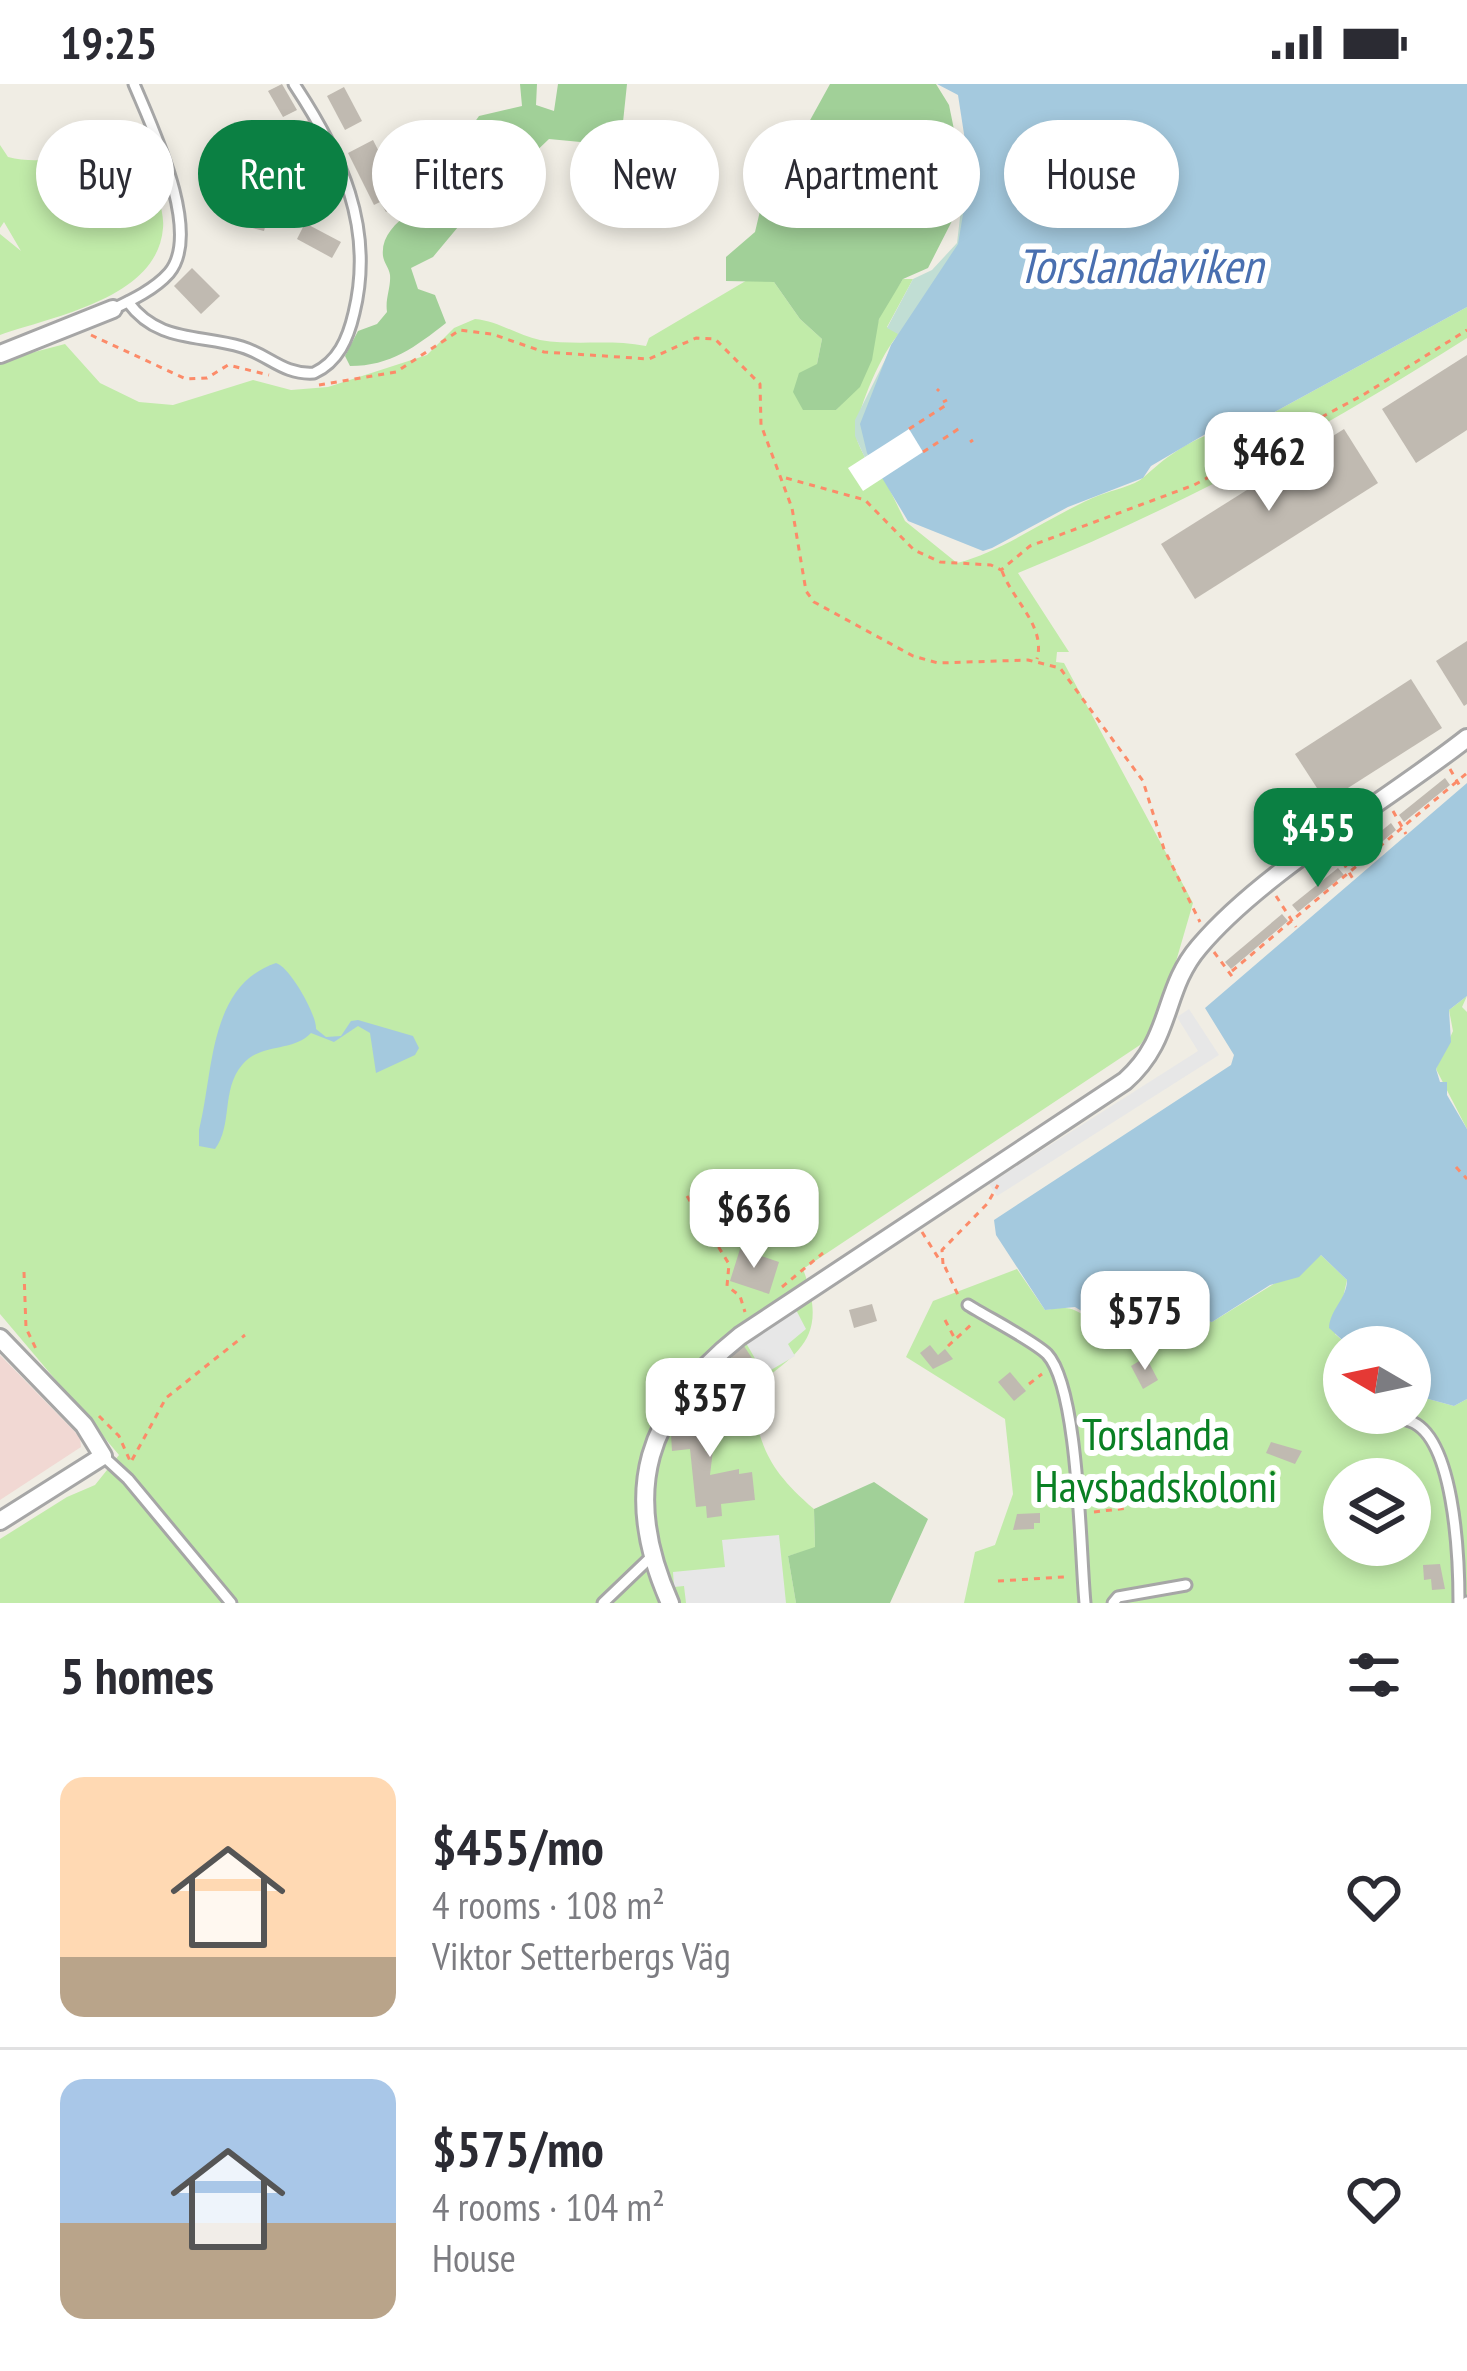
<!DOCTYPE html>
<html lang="en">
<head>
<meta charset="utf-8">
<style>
  body { margin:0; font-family:"PT Sans Narrow",sans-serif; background:#f2f2f3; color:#2b2b33; height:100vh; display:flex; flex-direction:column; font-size:45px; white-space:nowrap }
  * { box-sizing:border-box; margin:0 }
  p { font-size:39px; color:#7c7c81 }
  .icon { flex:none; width:66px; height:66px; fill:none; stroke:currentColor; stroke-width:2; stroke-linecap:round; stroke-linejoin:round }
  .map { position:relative; height:1519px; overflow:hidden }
  .drawer { display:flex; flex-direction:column; background:#fff; flex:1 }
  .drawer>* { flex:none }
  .guide { position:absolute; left:36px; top:36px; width:1395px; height:108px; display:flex; gap:24px }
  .needle { width:78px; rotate:279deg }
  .controls { position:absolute; left:1323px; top:1242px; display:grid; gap:24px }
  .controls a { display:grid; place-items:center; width:108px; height:108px; border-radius:50%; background:#fff; box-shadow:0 6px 18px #0003; font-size:60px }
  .price { position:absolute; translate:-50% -102px; padding:0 27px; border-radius:24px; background:#fff; color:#222; font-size:39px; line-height:78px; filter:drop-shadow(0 3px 6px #0008) }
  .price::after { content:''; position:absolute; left:50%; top:72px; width:36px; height:27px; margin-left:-18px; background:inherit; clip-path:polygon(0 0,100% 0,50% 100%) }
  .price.active { background:#0b8043; color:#fff }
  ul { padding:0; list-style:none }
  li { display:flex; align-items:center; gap:36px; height:300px; padding:0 60px }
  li+li { border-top:3px solid #e1e1e2 }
  li span { display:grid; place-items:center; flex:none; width:336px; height:240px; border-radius:24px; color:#555 }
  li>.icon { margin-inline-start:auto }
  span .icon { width:144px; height:144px; fill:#fffc; stroke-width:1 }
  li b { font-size:51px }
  h2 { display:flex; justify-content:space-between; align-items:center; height:144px; padding:0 60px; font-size:51px }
  .tag { padding:0 42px; border-radius:54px; background:#fff; box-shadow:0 6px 18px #0003; font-size:42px; line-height:108px }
  .tag.active { background:#0b8043; color:#fff }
  .status { display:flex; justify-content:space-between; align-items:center; height:84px; padding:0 60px; background:#fff; direction:ltr }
  .status svg { height:33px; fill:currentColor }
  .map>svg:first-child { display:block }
  .commercial { fill:#f1d8d3 }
  .grass { fill:#c1eba9; fill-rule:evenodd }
  .forest { fill:#a1d098 }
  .wetland { fill:#c1ded4 }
  .parking { fill:#e7e7e7 }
  .water { fill:#a4c9de }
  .pier { fill:#fff }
  .building { fill:#c0bab1 }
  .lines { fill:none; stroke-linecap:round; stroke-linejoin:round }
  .lane-casing { stroke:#a6a6a6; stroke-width:15 }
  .street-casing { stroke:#a6a6a6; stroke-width:22 }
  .path { stroke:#fc8b69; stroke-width:3; stroke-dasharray:6 6; stroke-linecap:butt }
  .lane { stroke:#fff; stroke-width:9 }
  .street { stroke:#fff; stroke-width:16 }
  .labels { text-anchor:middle; stroke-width:12; stroke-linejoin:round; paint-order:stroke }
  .park-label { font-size:45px; fill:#098023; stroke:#fff }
  .water-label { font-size:48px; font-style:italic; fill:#496fb0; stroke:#fff }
</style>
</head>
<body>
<div class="status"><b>19:25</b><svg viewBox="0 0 49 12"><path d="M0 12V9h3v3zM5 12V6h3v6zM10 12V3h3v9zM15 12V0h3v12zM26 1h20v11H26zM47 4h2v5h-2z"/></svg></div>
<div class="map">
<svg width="1467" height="1519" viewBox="0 0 1467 1519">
  <rect width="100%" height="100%" fill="#f0ede4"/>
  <polygon class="commercial" points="0,1271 80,1353 81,1363 0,1416"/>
  <g class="grass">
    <path d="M0,61L8,73C53,85 108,57 149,81C153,100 165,126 163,144C158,215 50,233 0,251V150L21,167L4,138L0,144Z"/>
    <path d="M749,195L774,198L800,235L822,255L817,280L836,326C869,293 866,280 878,238C882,223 895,208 903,195H913L887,243L899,250C882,268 859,321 856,347C855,356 861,364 865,374L849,385L884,394L905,437L957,479C1007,466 1052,430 1100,411C1113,406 1134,402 1144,393C1176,364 1204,346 1249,342L1467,223V254C1324,345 1176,425 1018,489L1069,568H1057L1056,578L1064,579L1193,819L1159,936L1140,961L803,1185C830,1256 797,1269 749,1307C761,1365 768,1385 814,1425L815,1464L788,1472L796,1519H0V1455L67,1413L95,1401L119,1371L0,1230V277L65,260L100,299L139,318L173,321L253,296L291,306L328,303L427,271L454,244L475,235C498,237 517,251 540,256C575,262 610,255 646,262L649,254Z"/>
    <polygon points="1467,912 1462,923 1467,928 1467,1045 1436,985 1453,947 1449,926"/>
    <path d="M1321,1171L1347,1196L1335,1250L1350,1263H1344V1329H1410V1310L1454,1322L1467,1315V1519H964L975,1468L995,1461L1013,1410L1005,1335L906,1273L933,1217L1017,1185L1045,1226C1077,1220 1072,1228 1097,1236C1116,1241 1131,1222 1149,1219C1172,1215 1192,1234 1212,1238ZM1344,1395H1410V1461H1344Z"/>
  </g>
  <g class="forest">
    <path d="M520,0H537L536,21L554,27L558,0H627L617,95L587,104L591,59L549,55L527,76L498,128L458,143L433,173L411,184L418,205L435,211L446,239C415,263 391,282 350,282L345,272L358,247L377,240L387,228C385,214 391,204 390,191C389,184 384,179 383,172C379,137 431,117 456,103L462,56L479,32L522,22Z"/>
    <polygon points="830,0 936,0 949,21 958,65 953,135 928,184 903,195 879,235 872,276 860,303 836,326 803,326 793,308 799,289 817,280 822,255 800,235 774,198 726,197 726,173 755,148 760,127"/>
    <polygon points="874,1398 928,1435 890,1519 796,1519 788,1472 815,1463 814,1425"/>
  </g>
  <polygon class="wetland" points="969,57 984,83 897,351 865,374 855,352 855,336 898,250 887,244 913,195 932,186 957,159"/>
  <g class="parking">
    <polygon points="1189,925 1219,971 997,1112 989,1100 1198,967 1177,933"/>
    <polygon points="794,1222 806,1245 788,1260 795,1272 764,1290 746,1259"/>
    <polygon points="779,1451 786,1519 686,1519 684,1502 674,1503 673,1488 725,1483 722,1456"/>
  </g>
  <g class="water">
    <polygon points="937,0 1467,0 1467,223 1249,342 1214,345 1151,382 1143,394 1068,423 992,464 983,467 908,437 867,369 860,340 891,261 958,160 970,89 958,11"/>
    <path d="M1467,699V912L1449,926L1451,958L1436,985L1440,998H1447V1011L1467,1045V1315L1454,1322L1410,1310V1263H1350L1329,1244C1330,1225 1347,1215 1347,1196L1321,1171L1299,1193L1270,1201L1212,1238C1169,1230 1157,1203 1115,1238L1098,1237L1075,1223L1045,1226L996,1151L994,1136L1231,981L1234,971L1205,924Z"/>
    <path d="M276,879C290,883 317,931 316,945L326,953L341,952L351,937L358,936L413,952L419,964L415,971L376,989L370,949L358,942L334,958L311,949C292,969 261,958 242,981C221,1006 233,1041 215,1065L199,1062V1046C214,987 208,902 276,879Z"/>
  </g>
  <polygon class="pier" points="909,345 923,368 863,407 848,384"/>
  <g class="building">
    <polygon points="282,0 297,26 283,33 268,7"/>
    <polygon points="344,3 362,37 345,46 327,12"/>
    <polygon points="309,36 328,74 310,83 291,45"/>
    <polygon points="373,56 393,95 416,83 428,107 386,128 380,118 374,121 348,69"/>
    <polygon points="247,115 271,121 264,147 241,141"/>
    <polygon points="305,139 341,158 332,174 297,155"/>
    <polygon points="192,184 220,212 201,230 174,202"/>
    <polygon points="1467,271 1467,346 1416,379 1382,325"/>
    <polygon points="1344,345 1378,399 1195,515 1161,460"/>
    <polygon points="1467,557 1467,620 1464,622 1436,577"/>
    <polygon points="1411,595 1442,644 1326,718 1295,670"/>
    <polygon points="1445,694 1450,701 1404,738 1399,731"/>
    <polygon points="1391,739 1396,746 1352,783 1346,776"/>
    <polygon points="1338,784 1344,791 1298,828 1292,821"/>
    <polygon points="1282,830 1288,837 1231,885 1225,878"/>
    <polygon points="740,1165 779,1178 769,1210 730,1197"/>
    <polygon points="872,1220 877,1237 854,1244 849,1226"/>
    <polygon points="742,1259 763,1291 749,1300 728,1268"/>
    <polygon points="930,1261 938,1271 945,1265 953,1275 933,1285 920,1269"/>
    <polygon points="1146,1273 1158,1296 1143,1305 1131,1282"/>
    <polygon points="1010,1288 1026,1307 1014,1317 998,1298"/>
    <polygon points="736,1317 738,1332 701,1336 705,1367 713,1366 710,1391 739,1385 739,1390 752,1388 755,1416 721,1420 722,1432 707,1434 706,1422 696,1423 690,1365 672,1367 671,1350 678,1332 685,1331 684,1323"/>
    <polygon points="1271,1358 1302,1367 1295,1380 1266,1369"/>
    <polygon points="1040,1429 1040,1439 1034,1439 1034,1445 1013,1446 1017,1430"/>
    <polygon points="1440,1480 1445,1505 1432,1506 1431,1495 1424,1496 1423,1481"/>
  </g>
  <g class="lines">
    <g class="lane-casing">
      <g id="lane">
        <path d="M128,218C158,259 199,250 242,263C269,271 283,291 314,289C338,278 348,255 354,229C375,143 341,71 294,0"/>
        <path d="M113,225C132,216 155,205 169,189C203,149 152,43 134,0"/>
        <path d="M968,1221C987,1233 1034,1257 1047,1270C1079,1304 1080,1468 1085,1519"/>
        <path d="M1406,1336C1455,1346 1459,1476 1459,1519"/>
        <polyline points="103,1372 128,1395 231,1519"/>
        <polyline points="603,1519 650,1474"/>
        <polyline points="1113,1519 1118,1513 1186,1501"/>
        <polyline points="1466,1519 1467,1518"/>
      </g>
    </g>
    <g class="street-casing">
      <g id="street">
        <polyline points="0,270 113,225"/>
        <polyline points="0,1254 84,1341 103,1372 0,1437"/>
        <path d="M670,1519C620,1407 646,1327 740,1252L1125,997C1173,955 1162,906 1199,863C1263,787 1386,718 1467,654"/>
      </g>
    </g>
    <g class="path">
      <polyline points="91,251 186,295 207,294 228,281 269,291"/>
      <polyline points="319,301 396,288 460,246 492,250 544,268 649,275 696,254 715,255 760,300 761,341 792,424 806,507 814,518 913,572 938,579 1028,576 1060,584 1143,697 1164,765 1200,838"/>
      <polyline points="937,307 939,305"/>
      <polyline points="943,318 947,316"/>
      <polyline points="909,345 948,320"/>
      <polyline points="970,358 973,356"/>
      <polyline points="923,368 963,342"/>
      <polyline points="786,394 865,416 914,466 940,478 991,481 1001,486 1030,462 1194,401 1363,311 1467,246"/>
      <path d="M1002,487C1013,517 1046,542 1037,575"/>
      <polyline points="1450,685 1461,704"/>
      <polyline points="1393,727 1406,750"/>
      <polyline points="1337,768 1353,795"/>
      <polyline points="1276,812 1296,843"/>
      <polyline points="1214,868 1234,895"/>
      <polyline points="1232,887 1467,689"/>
      <polyline points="1456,1083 1467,1095"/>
      <polyline points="687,1112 729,1180 727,1202 740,1212 745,1228"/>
      <polyline points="922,1148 939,1175"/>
      <polyline points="943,1180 942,1166 987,1120 998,1101"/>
      <polyline points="945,1183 958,1211"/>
      <polyline points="24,1188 26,1244 38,1269"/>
      <polyline points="782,1203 823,1169"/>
      <polyline points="945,1236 955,1255"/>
      <polyline points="948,1262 973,1239"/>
      <polyline points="1029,1300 1042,1290"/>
      <polyline points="99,1332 119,1352 131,1379"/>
      <polyline points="1089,1369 1108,1363"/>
      <polyline points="132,1376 166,1314 245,1251"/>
      <polyline points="1094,1428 1128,1424"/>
      <polyline points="998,1497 1064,1493 1065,1497"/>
    </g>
    <use href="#lane" class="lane"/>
    <use href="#street" class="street"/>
  </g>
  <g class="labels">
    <g class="park-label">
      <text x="1156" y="1366">Torslanda<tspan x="1156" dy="52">Havsbadskoloni</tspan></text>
    </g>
    <g class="water-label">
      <text x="1140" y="199">Torslandaviken</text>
    </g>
  </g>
</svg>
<div class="controls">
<a><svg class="needle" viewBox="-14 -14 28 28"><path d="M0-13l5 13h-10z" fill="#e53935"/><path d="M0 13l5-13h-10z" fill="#7c7c81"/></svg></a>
<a><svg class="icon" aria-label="layers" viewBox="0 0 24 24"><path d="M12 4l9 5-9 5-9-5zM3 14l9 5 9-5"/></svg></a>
</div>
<b class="price" style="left:1269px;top:430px">$462</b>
<b class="price active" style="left:1318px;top:806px">$455</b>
<b class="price" style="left:754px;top:1187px">$636</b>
<b class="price" style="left:1145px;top:1289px">$575</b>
<b class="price" style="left:710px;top:1376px">$357</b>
<div class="guide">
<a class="tag">Buy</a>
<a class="tag active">Rent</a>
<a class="tag">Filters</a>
<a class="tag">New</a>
<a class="tag">Apartment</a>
<a class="tag">House</a>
</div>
</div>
<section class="drawer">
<h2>5 homes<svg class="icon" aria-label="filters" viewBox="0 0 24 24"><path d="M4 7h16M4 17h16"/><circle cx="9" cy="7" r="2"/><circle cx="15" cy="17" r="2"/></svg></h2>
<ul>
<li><span style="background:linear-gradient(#ffd9b3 75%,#b9a48a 0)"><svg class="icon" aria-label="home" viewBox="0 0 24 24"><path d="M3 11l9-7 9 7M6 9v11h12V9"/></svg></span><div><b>$455/mo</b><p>4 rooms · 108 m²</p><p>Viktor Setterbergs Väg</p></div><svg class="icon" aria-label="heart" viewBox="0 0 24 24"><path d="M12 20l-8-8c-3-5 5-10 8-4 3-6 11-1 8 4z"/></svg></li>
<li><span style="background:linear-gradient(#a9c7e8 60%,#b9a48a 0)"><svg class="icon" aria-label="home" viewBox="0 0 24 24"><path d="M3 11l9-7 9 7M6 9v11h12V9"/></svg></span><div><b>$575/mo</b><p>4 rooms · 104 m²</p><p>House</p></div><svg class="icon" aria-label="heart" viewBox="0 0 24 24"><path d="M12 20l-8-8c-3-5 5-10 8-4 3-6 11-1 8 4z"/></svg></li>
</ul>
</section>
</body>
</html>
